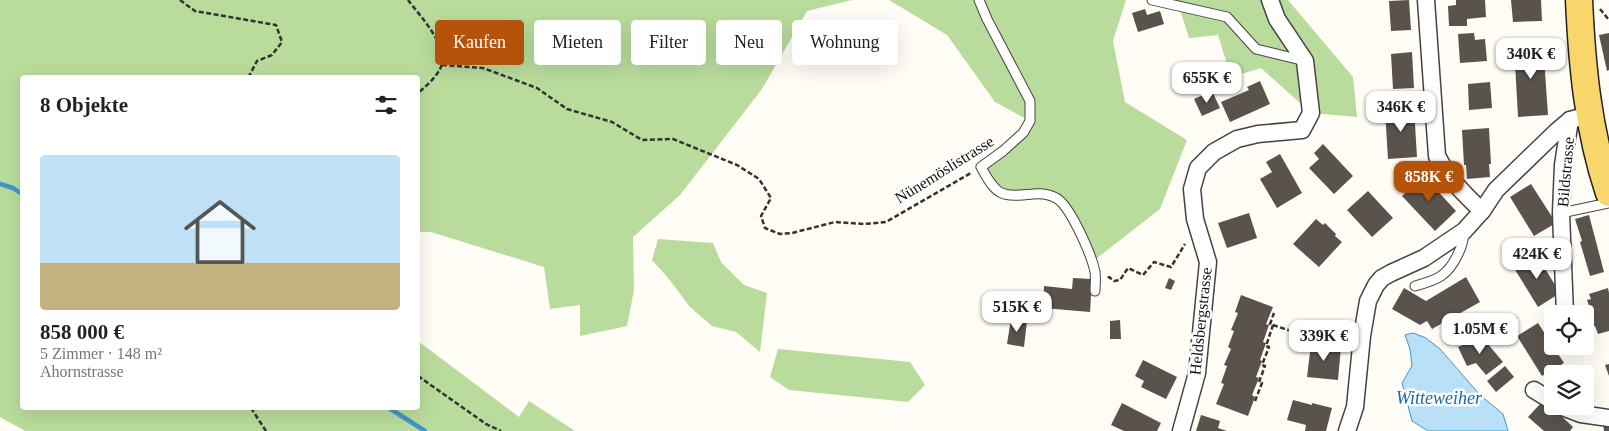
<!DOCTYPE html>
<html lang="de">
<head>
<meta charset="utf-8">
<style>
  body { margin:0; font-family:Georgia,serif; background:#f2f2f2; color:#222; height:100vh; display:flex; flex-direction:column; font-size:19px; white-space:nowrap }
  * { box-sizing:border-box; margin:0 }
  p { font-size:16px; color:#767676 }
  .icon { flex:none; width:28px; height:28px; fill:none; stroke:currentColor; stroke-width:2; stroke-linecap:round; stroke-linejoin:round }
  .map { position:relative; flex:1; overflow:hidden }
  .side { position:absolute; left:20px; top:75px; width:400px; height:335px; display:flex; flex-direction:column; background:#fff; border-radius:5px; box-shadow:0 5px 20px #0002 }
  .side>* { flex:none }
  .guide { position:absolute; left:435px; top:20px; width:475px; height:45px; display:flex; gap:10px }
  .buttons { position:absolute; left:1544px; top:305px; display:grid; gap:10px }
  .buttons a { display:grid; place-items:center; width:50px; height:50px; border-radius:5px; background:#fff; box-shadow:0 5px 20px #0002; font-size:25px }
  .price { position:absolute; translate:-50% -42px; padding:0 11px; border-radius:10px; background:#fff; color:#222; font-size:16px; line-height:32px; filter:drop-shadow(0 1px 2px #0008) }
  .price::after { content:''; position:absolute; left:50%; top:30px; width:15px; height:11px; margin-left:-8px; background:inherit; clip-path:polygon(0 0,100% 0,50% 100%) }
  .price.current { background:#b45309; color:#fff }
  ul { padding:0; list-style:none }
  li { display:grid; align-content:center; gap:10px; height:265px; padding:0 20px }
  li+li { border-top:1px solid #e0e0e0 }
  li span { display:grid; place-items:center; height:155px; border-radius:5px; color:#555 }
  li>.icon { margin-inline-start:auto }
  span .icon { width:90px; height:90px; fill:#fffc; stroke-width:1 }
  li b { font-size:21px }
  h2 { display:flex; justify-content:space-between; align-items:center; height:60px; padding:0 20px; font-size:21px }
  .pill { padding:0 18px; border-radius:5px; background:#fff; box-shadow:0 5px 20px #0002; font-size:18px; line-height:45px }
  .pill.current { background:#b45309; color:#fff }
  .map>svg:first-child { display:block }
  .forest { fill:#b9dc9c }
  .water { fill:#b9e0f7; stroke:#3f96cf }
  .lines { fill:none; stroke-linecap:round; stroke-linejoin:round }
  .stream { stroke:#3f96cf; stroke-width:4.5 }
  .building { fill:#5a524d }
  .lane-casing { stroke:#444; stroke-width:11 }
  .street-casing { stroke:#444; stroke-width:19 }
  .primary-casing { stroke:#222; stroke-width:29 }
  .path { stroke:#333; stroke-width:2.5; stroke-dasharray:5 2.5; stroke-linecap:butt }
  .lane { stroke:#fff; stroke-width:9 }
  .street { stroke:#fff; stroke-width:16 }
  .primary { stroke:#f9d66b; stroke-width:26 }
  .labels { text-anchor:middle; stroke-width:5; stroke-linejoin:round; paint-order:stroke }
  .street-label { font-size:16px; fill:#111; stroke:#fff }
  .water-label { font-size:18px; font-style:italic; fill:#1768a6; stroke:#fff }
</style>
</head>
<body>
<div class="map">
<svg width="1609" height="431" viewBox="0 0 1609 431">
  <rect width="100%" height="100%" fill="#fffdf5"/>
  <g class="forest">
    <polygon points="0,0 852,0 807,11 762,89 680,195 633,237 634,290 627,326 580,336 580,305 550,309 544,267 431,232 418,232 418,78 22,78 22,408 418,408 418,341 519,417 529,401 575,431 25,431 0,417"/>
    <polygon points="889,0 1126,0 1113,41 1125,102 1187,140 1160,209 1092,262 1057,198 1007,196 981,167 1030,121 995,102 947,35"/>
    <polygon points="1152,0 1288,0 1353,77 1357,117 1311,113 1261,68 1231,77 1218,35 1189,38 1179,7"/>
    <polygon points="658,239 713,243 721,262 744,285 767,293 760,352 736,332 712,326 690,307 669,279 652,260"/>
    <polygon points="778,349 910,362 925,385 908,402 789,390 770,377"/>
  </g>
  <polygon class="water" points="1413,333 1426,338 1440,349 1480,395 1503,414 1508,431 1428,431 1412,421 1402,383 1412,366 1410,349 1405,335"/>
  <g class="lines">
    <g class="stream">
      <polyline points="0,184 13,188 22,194"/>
      <polyline points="389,408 425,431"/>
    </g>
  </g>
  <g class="building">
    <polygon points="1409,0 1411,30 1391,31 1389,1"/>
    <polygon points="1456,0 1485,0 1486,17 1467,19 1467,26 1449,26 1448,6 1456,5"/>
    <polygon points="1511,0 1541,0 1542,21 1513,22"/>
    <polygon points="1145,9 1147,15 1160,11 1164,24 1138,32 1132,13"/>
    <polygon points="1474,33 1475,40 1485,39 1487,61 1460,63 1458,34"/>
    <polygon points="1609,33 1609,70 1607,71 1599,35"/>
    <polygon points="1543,43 1548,115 1518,117 1514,45"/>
    <polygon points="1412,52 1414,88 1393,89 1391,54"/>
    <polygon points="1260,81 1270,104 1230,122 1221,102 1249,90 1247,87"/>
    <polygon points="1490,82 1492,108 1469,110 1468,84"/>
    <polygon points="1212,91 1220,108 1202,116 1194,99"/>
    <polygon points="1414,108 1417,157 1388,159 1385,110"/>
    <polygon points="1489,128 1491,164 1489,164 1490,177 1467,179 1466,165 1464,165 1462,130"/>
    <polygon points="1323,144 1353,176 1334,194 1309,168 1319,159 1314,153"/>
    <polygon points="1280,154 1302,193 1277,208 1260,179 1272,172 1266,162"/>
    <polygon points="1424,176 1456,211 1435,231 1402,196"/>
    <polygon points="1531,184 1556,223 1534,236 1510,197"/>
    <polygon points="1368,191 1393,218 1372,237 1347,210"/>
    <polygon points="1249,213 1257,238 1227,248 1218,223"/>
    <polygon points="1589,215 1604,272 1590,276 1580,242 1582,241 1575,219"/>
    <polygon points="1316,219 1323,225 1325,223 1336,234 1335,236 1342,242 1319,267 1293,244"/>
    <polygon points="1536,254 1560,293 1538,307 1514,268"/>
    <polygon points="1466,277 1480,302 1432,329 1427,321 1420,325 1392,309 1404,288 1426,301"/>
    <polygon points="1073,278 1092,279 1090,312 1043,308 1044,286 1072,289"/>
    <polygon points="1169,278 1175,281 1171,290 1165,288"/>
    <polygon points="1608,288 1609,293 1609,331 1598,334 1595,326 1591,327 1586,314 1591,312 1587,300 1591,299 1589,294"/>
    <polygon points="1241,295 1273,307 1266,324 1269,325 1263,342 1266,343 1260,360 1262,361 1256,377 1259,378 1252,395 1255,397 1248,416 1216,404 1224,384 1221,383 1227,366 1224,365 1231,349 1228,347 1234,331 1231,330 1238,313 1235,312"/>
    <polygon points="1517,317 1518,331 1504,332 1503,318"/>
    <polygon points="1011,319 1027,321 1024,347 1007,344"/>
    <polygon points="1120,320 1121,339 1110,339 1110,321"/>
    <polygon points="1538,323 1564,363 1542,376 1517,336"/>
    <polygon points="1482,337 1503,362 1486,375 1476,363 1467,366 1458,347"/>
    <polygon points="1311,344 1341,347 1338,380 1307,377"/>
    <polygon points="1143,360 1177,377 1166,399 1141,387 1144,381 1135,376"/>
    <polygon points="1609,364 1609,376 1605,365"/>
    <polygon points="1505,366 1514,377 1496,392 1487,381"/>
    <polygon points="1293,400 1312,405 1312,403 1332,408 1326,431 1305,431 1306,425 1287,420"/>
    <polygon points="1542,402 1556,415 1558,413 1573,427 1570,431 1544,431 1528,417"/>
    <polygon points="1122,403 1161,423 1157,431 1124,431 1111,425"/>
    <polygon points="1201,415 1220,421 1218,428 1227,431 1196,431"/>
    <polygon points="1603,424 1609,424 1609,431 1604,431"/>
  </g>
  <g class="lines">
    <g class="lane-casing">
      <g id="lane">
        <path d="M979,0L987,19L1030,101V121L1023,133L1003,151L981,167C997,197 1002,197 1033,194C1041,193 1049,194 1056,198C1070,205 1092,256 1095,272C1096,278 1095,285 1095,291"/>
        <polyline points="1152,0 1227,17 1256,49 1305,61"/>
        <polyline points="1561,213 1609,203"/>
        <path d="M1415,286C1437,280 1448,276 1458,254C1462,246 1464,240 1464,231"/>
      </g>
    </g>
    <g class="street-casing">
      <g id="street">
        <path d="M1426,0L1437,156C1449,179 1463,193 1482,211"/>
        <polyline points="1565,314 1561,213 1563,165 1570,120"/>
        <polyline points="1534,390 1552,401"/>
        <polyline points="1560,406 1581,414 1609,418"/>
        <polyline points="1181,431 1197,373 1208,262 1195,219 1192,189 1198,168 1214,152 1237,139 1258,134 1302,130 1311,113 1305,61 1277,19 1270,0"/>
        <polyline points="1347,431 1355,407 1362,336 1368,301 1376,285 1382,278 1391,273 1424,258 1464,231 1482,211 1496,190 1557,131 1570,120 1589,115"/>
      </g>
    </g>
    <g class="primary-casing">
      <path id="primary" d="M1579,0C1582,66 1588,130 1609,193"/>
    </g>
    <g class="path">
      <polyline points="180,0 195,11 276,25 282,42 272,55 257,61 248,78"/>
      <path d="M408,0C420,16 449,46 441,67C436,78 426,86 418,93"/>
      <polyline points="1600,9 1609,20"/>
      <polyline points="442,65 483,68 537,88 567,109 612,122 642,140 673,139 737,165 759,179 771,198 761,216 765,228 780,234 792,233 835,222 864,224 886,222 971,173"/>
      <polyline points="1108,278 1109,277 1114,281 1120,280 1128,268 1143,275 1154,262 1171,267 1185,244"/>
      <polyline points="1273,325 1294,332 1304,330 1348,335"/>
      <polyline points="418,376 486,424 501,431"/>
      <polyline points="1255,401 1262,383 1259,382 1265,366 1262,365 1269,347 1266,346 1273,325 1270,324 1274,313"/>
      <polyline points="251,408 266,431"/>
    </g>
    <use href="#lane" class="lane"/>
    <use href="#street" class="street"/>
    <use href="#primary" class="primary"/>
  </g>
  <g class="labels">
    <g class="street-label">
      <text transform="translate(944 169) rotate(-32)" y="6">Nünemöslistrasse</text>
      <text transform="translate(1565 172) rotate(-85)" y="6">Bildstrasse</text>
      <text transform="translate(1200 321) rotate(-84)" y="6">Heldsbergstrasse</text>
    </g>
    <g class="water-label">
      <text x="1439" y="404">Witteweiher</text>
    </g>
  </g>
</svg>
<div class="buttons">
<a><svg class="icon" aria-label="locate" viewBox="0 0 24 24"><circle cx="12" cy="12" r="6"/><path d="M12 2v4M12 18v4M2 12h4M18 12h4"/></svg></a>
<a><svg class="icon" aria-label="layers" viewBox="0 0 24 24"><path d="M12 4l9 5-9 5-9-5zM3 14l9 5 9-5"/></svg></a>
</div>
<b class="price" style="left:1531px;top:80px">340K €</b>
<b class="price" style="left:1207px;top:104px">655K €</b>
<b class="price" style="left:1401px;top:133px">346K €</b>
<b class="price current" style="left:1429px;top:203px">858K €</b>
<b class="price" style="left:1537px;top:280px">424K €</b>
<b class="price" style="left:1017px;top:333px">515K €</b>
<b class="price" style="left:1480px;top:355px">1.05M €</b>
<b class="price" style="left:1324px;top:362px">339K €</b>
<div class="guide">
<a class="pill current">Kaufen</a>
<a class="pill">Mieten</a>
<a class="pill">Filter</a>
<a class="pill">Neu</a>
<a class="pill">Wohnung</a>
</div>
<section class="side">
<h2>8 Objekte<svg class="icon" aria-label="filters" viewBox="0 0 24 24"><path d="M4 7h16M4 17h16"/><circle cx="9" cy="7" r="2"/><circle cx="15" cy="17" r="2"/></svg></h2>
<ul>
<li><span style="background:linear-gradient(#bfe0f5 70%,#c2b280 0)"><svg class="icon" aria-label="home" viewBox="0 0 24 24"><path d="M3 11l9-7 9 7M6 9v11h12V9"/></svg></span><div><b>858 000 €</b><p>5 Zimmer · 148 m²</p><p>Ahornstrasse</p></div></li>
</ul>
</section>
</div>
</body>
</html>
